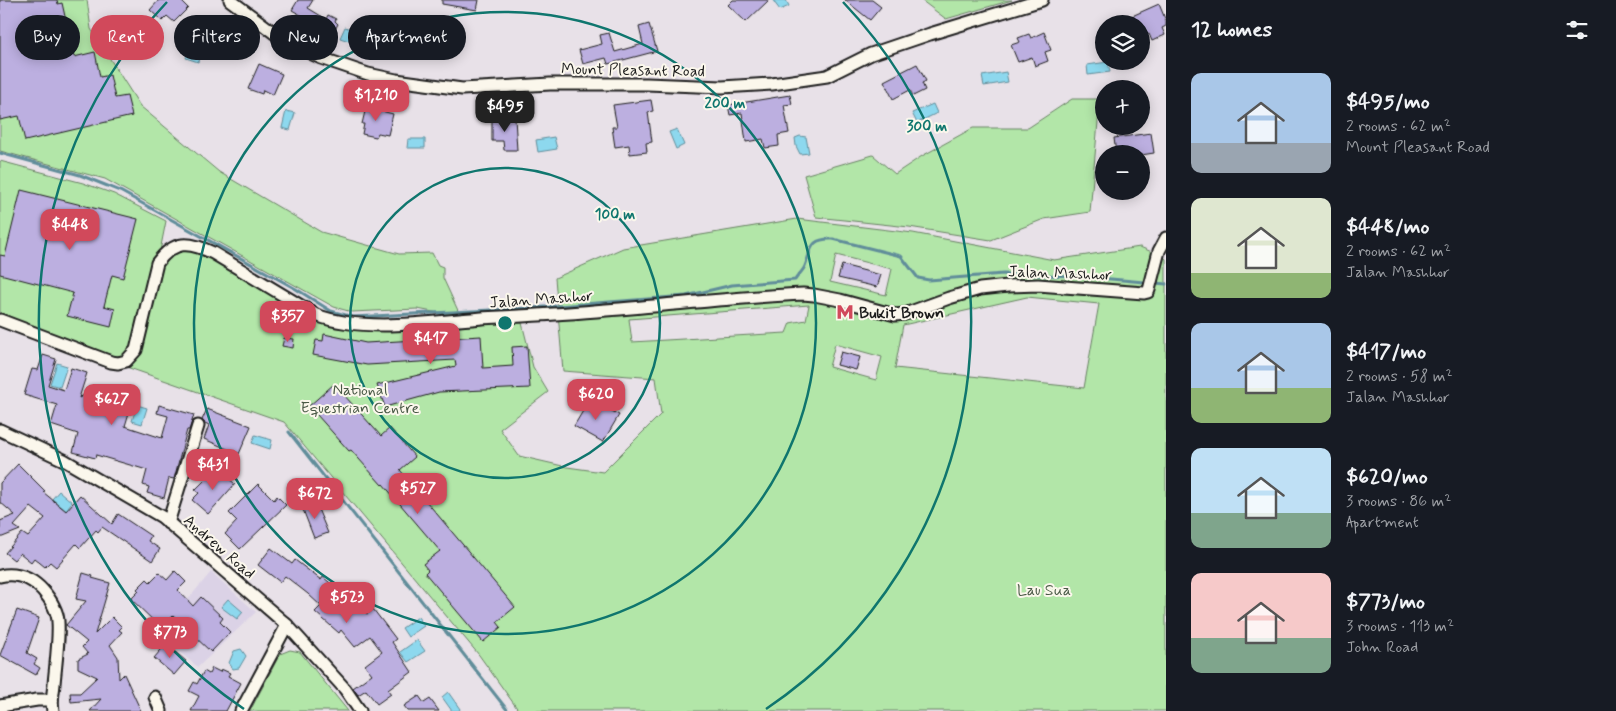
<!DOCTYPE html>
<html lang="en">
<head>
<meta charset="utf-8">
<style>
  body { margin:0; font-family:Mynerve,sans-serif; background:#20242c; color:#f1f3f6; height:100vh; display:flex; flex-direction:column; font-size:19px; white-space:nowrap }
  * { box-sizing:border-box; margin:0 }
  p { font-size:16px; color:#9ea1a6 }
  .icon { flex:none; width:28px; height:28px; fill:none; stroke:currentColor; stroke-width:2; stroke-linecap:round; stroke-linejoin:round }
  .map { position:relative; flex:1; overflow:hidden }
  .details { display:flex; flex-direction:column; background:#171b24; width:450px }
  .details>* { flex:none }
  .guide { position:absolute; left:15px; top:15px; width:475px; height:45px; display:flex; gap:10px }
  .buttons { position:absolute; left:1095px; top:15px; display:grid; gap:10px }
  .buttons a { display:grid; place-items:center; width:55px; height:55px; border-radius:50%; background:#171b24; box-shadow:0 2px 12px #0003; font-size:25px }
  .price { position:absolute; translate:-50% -42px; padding:0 11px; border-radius:10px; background:#d1495b; color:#fff; font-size:16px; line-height:32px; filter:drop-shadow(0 1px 2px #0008) }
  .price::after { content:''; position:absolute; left:50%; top:30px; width:15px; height:11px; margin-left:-8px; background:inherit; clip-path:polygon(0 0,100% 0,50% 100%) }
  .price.current { background:#222; color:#fff }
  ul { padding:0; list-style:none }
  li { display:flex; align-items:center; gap:15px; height:125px; padding:0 25px }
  li span { display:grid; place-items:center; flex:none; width:140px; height:100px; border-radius:10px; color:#555 }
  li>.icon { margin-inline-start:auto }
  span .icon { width:60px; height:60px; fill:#fffc; stroke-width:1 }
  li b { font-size:21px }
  h2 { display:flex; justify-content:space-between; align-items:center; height:60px; padding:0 25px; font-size:21px }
  .pill { padding:0 18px; border-radius:22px; background:#171b24; box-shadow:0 2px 12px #0003; font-size:18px; line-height:45px }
  .pill.current { background:#d1495b; color:#fff }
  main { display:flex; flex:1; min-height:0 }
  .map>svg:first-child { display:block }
  .built { fill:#dbd2e6 }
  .green { fill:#b2e6a8; stroke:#678162; fill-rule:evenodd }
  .water { fill:#8dd8ee; stroke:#608d9a }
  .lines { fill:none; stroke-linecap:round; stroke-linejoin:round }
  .stream { stroke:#608d9a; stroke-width:3 }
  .building { fill:#bcafe0; stroke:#1c1c1c }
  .minor-casing { stroke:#1c1c1c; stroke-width:15 }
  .minor { stroke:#fbf7ec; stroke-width:11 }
  .ring { fill:none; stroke:#0f766e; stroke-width:2.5 }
  .labels { text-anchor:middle; stroke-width:4; stroke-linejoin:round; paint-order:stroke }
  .street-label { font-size:16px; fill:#1c1c1c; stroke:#fbf7ec }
  .poi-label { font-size:16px; font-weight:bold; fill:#1c1c1c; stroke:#fbf7ec; text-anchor:start }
  .park-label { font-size:16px; fill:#495946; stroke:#fbf7ec }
  .centre { fill:#0f766e; stroke:#fbf7ec; stroke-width:2.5 }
  .ring-label { font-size:15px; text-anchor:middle; font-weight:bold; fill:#0f766e; stroke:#fbf7ec; stroke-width:4; stroke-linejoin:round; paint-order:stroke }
</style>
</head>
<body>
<main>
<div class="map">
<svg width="1166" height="711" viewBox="0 0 1166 711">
  <rect width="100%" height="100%" fill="#e8e1e8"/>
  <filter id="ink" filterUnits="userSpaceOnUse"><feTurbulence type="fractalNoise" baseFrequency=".02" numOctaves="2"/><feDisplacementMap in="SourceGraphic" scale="10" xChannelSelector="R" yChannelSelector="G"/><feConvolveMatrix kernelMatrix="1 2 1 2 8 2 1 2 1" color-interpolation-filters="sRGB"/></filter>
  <g filter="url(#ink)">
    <polygon class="built" points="211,572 256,612 198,667 158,635"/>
    <g class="green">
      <polygon points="0,0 87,0 91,29 140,106 219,172 321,232 399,254 432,253 438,265 443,267 443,278 461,317 417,309 352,312 334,307 105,179 0,151"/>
      <polygon points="921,0 1012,0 946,19"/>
      <polygon points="1072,99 1100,99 1090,212 1044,219 991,240 909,227 816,217 804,175 873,155 895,174 922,156 973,128 1028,128"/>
      <path d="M0,161L83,183L114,194L166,221L158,261L166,253L195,247L334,321L470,320L522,323L533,367L548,392L500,429L519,456L567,467L603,472L661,414L656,378L563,371L555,278L623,248L797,219L913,233L1054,260L1140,247L1164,257L1166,259V711H519L479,655L284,422L115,363L0,320ZM836,255L892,269L886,295L830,282ZM1027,297L1099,304L1084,388L895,368L903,325ZM809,305L806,320L790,323L786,333L632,342L629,319ZM835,344L882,357L876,380L829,367Z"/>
      <polygon points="290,650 300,652 348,711 250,711 280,654"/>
    </g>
    <g class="water">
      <polygon points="774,0 786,0 789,6 780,10 774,2"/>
      <polygon points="436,22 453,28 450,36 433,30"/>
      <polygon points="345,27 354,30 349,41 340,38"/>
      <polygon points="188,49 201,52 198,62 186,58"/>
      <polygon points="1108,62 1110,72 1088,75 1087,65"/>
      <polygon points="1006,72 1008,82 984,86 982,76"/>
      <polygon points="933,104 937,113 917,123 912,113"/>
      <polygon points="286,111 295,113 290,130 282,128"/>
      <polygon points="677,129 684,145 676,149 669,132"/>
      <polygon points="800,136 806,137 809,153 800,154 796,146 795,138"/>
      <polygon points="554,137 557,149 538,152 536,140"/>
      <polygon points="408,139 425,139 425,148 407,148"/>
      <polygon points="57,363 67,366 60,387 50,384"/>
      <polygon points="137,405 147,408 142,424 132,421"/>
      <polygon points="255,435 272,440 270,449 252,443"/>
      <polygon points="59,491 72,502 68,507 80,517 78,520 52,499"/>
      <polygon points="355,589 366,599 360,606 349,596"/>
      <polygon points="228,599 243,612 237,619 221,607"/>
      <polygon points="418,617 424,626 408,637 402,628"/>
      <polygon points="417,640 425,651 408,662 400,652"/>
      <polygon points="241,649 246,656 239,668 233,669 229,663 234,651"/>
      <polygon points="448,692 460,709 459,711 452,711 442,697"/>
    </g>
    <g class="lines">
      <g class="stream">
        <path d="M0,153L80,175L120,191L296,289L331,311L353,317L532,308L686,296L732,285L795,280C798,275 803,271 805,266C812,249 809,238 833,239L901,256L918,278L929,280L1003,274L1078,276L1166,284"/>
        <polyline points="289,432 508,711"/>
      </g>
    </g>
    <g class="building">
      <polygon points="0,0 57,0 58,4 62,3 74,57 95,52 100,77 110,75 115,98 127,96 132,116 25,141 19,116 0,120"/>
      <polygon points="159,0 180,0 188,8 174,22 167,16 162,21 150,10"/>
      <polygon points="298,0 313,0 308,8 326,19 328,15 336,19 335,21 338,24 333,33 292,10"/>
      <polygon points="442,0 479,0 477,10 442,4"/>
      <polygon points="733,0 769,0 746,22 728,5"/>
      <polygon points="845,0 872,0 881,7 870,20"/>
      <polygon points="1159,4 1166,21 1166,26 1162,28 1165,35 1152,41 1149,34 1141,37 1141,24 1114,24"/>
      <polygon points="649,24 657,51 608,64 606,58 583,64 579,50 602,44 600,35 609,33 615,52 643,44 639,27"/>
      <polygon points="1044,32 1051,50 1045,52 1048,61 1035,66 1032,57 1018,62 1011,45 1020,42 1018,38 1029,34 1031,38"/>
      <polygon points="259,64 282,74 273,95 263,90 262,94 248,89"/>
      <polygon points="917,64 926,81 922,83 925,90 913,96 910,90 893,99 884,81"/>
      <polygon points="790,95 792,104 784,105 789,133 778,135 779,146 765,148 763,139 746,142 742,113 730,115 728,105"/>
      <polygon points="651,100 653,111 648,112 652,142 646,143 647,152 630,154 629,145 615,147 612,127 617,127 613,105"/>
      <polygon points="366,107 393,114 388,135 378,133 376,137 362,134 364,124 362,124"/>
      <polygon points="515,118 517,150 504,150 503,141 492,141 492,119"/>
      <polygon points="1151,133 1154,153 1141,155 1141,154 1116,154 1114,138"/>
      <polygon points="21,190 138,219 123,278 112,275 104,306 115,309 111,327 67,316 73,293 0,274 0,255 5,256"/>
      <polygon points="842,265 881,275 877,287 838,278"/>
      <polygon points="324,334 366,343 481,336 483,368 513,366 512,347 527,346 530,388 439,392 385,407 377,385 456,366 455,360 367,365 313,355 316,340 323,341"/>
      <polygon points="284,338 294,339 293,348 282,346"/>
      <polygon points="841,352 860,357 856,370 837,365"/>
      <polygon points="43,355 56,359 48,385 64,390 71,368 87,373 79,398 101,385 107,386 116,406 121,389 135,393 125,426 162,438 168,416 157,413 159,405 194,415 189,430 187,430 174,479 169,478 164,498 147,493 149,487 143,485 147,470 96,455 95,458 73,452 78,434 51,425 57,405 24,395 32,369 38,370"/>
      <polygon points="334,384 381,436 390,428 415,457 400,470 515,607 497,622 501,627 483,642 425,573 428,570 423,564 440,551 383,484 382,485 351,450 349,451 309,406"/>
      <polygon points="590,399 619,415 603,442 574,426"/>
      <polygon points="207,409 251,426 239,454 204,439 209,425 205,423 202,420"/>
      <polygon points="18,464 45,491 43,492 66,511 80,495 112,524 118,514 151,536 148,541 160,549 152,561 102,527 98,532 96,530 80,548 76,544 56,567 50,562 45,567 34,558 31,562 20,553 14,560 5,553 22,533 28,537 45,518 31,507 14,526 20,530 0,538 0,521 15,515 0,502 0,483"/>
      <polygon points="218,469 235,484 208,514 192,500 199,493 195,490 207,478 209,479"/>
      <polygon points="258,484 274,500 277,496 286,505 240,549 225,534 237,521 229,513"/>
      <polygon points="315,502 328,533 314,538 302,507"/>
      <polygon points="271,548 292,564 295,560 321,580 323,577 367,614 373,609 396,639 392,642 412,672 388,690 391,694 377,704 366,690 358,695 353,688 372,674 365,665 382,652 370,636 355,647 341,630 339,633 315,612 321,606 308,594 285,576 280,582 258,565"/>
      <polygon points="175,571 186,582 178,590 193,606 201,597 223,618 220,622 230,632 211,652 173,616 168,621 166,619 159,626 131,599 139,591 137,589 147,579 150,582 159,573 167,580"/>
      <polygon points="83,573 93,576 92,578 110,583 95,634 112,617 122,627 119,630 122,632 110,645 118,657 119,679 124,674 141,711 90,711 101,699 71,702 70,693 80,693 97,677 78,668 78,659 88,654 82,647 87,642 66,625 86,601 76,599"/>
      <polygon points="17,610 39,618 27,653 37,659 34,664 40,668 36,675 0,655"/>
      <polygon points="166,644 186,661 174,675 154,658"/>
      <polygon points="212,668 220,672 221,669 230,673 228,676 241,683 226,711 191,711 199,696 189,691 194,682 197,684 204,671 209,674"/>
      <polygon points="419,696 424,703 430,699 439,711 408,711 404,706"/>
    </g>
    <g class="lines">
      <g class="minor-casing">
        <g id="minor">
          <polyline points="230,0 285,41 321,58 368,74 396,80 462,89 550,84 647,84 722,87 772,84 827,76 871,54 930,34 1042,0"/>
          <path d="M0,320L111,362L118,363L126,361L136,350L157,263C174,240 189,241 213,253L316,315C363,333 432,322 482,318C523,316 565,314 606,310C672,305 737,297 803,294L814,295L840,300L895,315L905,314L949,298L980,289L1008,286L1038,285L1144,293L1148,292L1149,290L1159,251L1166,238"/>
          <polyline points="0,430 64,460 162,517 287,625 345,689 360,711"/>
          <polyline points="168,523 198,426"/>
          <path d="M0,576C12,573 26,576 36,584C45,591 54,604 57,615C61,629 55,669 54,684C53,695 51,700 53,711"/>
          <polyline points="155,697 161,711"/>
          <polyline points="0,706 37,700 51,700"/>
          <polyline points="241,711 287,625"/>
        </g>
      </g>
      <use href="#minor" class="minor"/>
    </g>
  </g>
  <g class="ring">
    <circle cx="505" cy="323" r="155"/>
    <circle cx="505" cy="323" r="311"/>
    <path d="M244 709A466 466 0 0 1 167 2M843 2A466 466 0 0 1 766 709"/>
  </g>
  <defs>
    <g id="metro-bare" transform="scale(1.35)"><path d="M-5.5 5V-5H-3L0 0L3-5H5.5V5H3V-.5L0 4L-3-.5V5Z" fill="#d1495b" stroke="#fbf7ec" stroke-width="2.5" paint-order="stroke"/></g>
  </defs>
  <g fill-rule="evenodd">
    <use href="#metro-bare" x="845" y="312"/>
  </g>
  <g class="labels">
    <g class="street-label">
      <text transform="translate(633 69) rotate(1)" y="6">Mount Pleasant Road</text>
      <text transform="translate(1060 272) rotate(2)" y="6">Jalan Mashhor</text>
      <text transform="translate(541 298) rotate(-4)" y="6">Jalan Mashhor</text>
      <text transform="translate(220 546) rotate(41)" y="6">Andrew Road</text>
    </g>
    <g class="poi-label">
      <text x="859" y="318">Bukit Brown</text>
    </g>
    <g class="park-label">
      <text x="360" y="395">National<tspan x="360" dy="18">Equestrian Centre</tspan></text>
      <text x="1044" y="595">Lau Sua</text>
    </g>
  </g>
  <circle cx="505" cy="323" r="8" class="centre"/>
  <g class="ring-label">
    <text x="725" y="108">200 m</text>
    <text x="927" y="131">300 m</text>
    <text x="615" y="219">100 m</text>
  </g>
</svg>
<div class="buttons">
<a><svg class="icon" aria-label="layers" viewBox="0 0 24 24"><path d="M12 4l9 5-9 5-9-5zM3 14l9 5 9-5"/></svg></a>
<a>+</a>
<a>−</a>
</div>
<b class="price" style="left:376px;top:122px">$1,210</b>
<b class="price current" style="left:505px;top:133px">$495</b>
<b class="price" style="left:70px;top:251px">$448</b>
<b class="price" style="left:288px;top:343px">$357</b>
<b class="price" style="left:431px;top:365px">$417</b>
<b class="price" style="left:596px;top:421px">$620</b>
<b class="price" style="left:112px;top:426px">$627</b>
<b class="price" style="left:213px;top:491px">$431</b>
<b class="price" style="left:418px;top:515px">$527</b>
<b class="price" style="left:315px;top:520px">$672</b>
<b class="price" style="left:347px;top:624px">$523</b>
<b class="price" style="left:170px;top:659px">$773</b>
<div class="guide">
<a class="pill">Buy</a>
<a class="pill current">Rent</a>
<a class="pill">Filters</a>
<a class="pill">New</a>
<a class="pill">Apartment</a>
</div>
</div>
<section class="details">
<h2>12 homes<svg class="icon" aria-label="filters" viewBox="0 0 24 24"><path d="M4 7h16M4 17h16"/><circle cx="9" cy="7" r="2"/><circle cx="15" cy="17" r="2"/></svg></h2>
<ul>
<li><span style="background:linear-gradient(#a9c7e8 70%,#9aa5b1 0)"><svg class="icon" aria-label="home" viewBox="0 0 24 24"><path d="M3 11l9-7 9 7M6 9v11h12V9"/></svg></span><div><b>$495/mo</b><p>2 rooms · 62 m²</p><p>Mount Pleasant Road</p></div></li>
<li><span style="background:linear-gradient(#dfe7d0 75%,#8fb573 0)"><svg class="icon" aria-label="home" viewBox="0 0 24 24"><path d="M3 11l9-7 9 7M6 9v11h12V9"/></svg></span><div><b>$448/mo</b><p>2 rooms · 62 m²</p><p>Jalan Mashhor</p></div></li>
<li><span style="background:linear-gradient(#a9c7e8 65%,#8fb573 0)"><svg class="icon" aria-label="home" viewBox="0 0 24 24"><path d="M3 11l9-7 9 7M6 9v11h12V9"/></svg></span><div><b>$417/mo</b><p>2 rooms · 58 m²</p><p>Jalan Mashhor</p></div></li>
<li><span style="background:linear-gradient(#bfe0f5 65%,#7fa58c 0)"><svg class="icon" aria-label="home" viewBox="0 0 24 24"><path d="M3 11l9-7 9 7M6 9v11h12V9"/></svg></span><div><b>$620/mo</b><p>3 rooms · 86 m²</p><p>Apartment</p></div></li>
<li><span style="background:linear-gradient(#f6c9c9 65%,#7fa58c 0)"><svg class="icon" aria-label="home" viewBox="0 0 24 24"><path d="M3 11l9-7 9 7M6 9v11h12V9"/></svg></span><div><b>$773/mo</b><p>3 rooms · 113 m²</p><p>John Road</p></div></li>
</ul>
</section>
</main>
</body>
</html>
